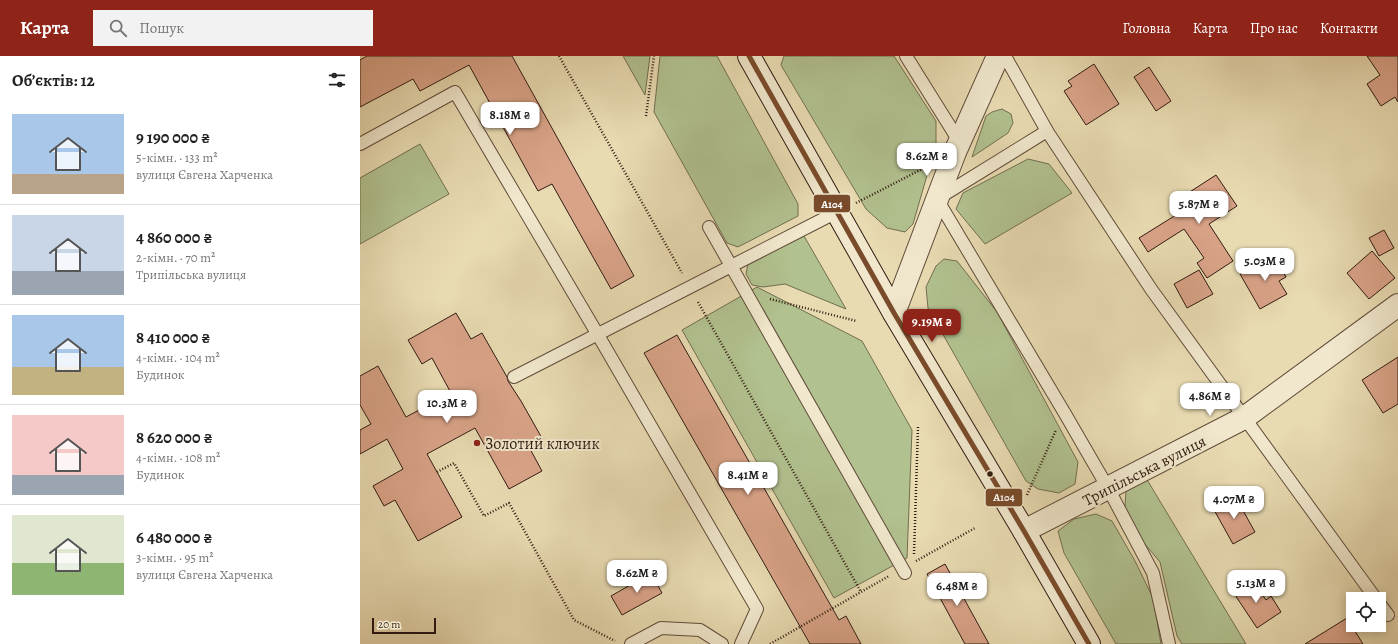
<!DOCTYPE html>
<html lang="uk">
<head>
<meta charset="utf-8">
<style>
  body { margin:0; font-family:Alegreya,serif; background:#f2f2f2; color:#222; height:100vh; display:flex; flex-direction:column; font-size:15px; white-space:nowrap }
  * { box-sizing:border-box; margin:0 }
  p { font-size:13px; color:#767676 }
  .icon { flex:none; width:22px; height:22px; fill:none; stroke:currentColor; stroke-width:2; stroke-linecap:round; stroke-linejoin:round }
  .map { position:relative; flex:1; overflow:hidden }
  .drawer { display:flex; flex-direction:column; background:#fff; width:360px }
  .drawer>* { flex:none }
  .fabs { position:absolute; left:986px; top:536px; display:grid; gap:8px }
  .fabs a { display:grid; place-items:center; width:40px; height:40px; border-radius:0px; background:#fff; box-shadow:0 2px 10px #0003; font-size:20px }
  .scale { position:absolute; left:12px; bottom:10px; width:64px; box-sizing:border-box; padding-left:4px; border:2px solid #321c11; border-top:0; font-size:11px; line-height:14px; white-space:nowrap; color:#321c11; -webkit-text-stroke:3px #f0e7cc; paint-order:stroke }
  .price { position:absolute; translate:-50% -34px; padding:0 9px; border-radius:8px; background:#fff; color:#222; font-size:13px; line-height:26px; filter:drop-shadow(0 1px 2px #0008) }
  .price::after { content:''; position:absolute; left:50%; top:24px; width:12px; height:9px; margin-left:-6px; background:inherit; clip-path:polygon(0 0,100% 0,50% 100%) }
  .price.current { background:#8f2418; color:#fff }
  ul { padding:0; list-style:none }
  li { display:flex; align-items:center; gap:12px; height:100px; padding:0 12px }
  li+li { border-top:1px solid #e0e0e0 }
  li span { display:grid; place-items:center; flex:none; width:112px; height:80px; border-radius:0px; color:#555 }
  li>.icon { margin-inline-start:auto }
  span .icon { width:48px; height:48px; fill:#fffc; stroke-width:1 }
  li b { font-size:17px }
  h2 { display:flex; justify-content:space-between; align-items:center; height:48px; padding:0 12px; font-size:17px }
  header { display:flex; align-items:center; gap:24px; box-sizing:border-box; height:56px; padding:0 20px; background:#8f2418; color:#fff }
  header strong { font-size:19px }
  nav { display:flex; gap:22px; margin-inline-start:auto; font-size:14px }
  .search { width:280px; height:36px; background:#f2f2f2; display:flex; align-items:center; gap:10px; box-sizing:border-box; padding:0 14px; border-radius:0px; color:#767676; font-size:15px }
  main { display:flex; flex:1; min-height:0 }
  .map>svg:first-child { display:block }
  .green { fill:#b1c18f; stroke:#726e50 }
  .building { fill:#d9a388; stroke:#321c11 }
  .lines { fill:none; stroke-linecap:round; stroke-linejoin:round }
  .service-casing { stroke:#604c39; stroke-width:14 }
  .minor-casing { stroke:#604c39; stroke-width:24 }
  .secondary-casing { stroke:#321c11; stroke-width:24 }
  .path { stroke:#321c11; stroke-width:2.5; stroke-dasharray:1 2; stroke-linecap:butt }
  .service { stroke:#f0e7cc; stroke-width:12 }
  .minor { stroke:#f0e7cc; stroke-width:22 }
  .secondary { stroke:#f0e7cc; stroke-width:22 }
  .bus-1-casing { stroke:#f0e7cc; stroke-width:8 }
  .bus-1 { stroke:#7a4b2a; stroke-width:5 }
  .poi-dot { fill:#8f2418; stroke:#f0e7cc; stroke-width:1.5 }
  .bus-dot { fill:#321c11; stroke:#f0e7cc; stroke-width:1.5 }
  .labels { text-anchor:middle; stroke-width:4; stroke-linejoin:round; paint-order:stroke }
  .poi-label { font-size:16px; fill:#321c11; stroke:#f0e7cc; text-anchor:start }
  .street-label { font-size:16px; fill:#321c11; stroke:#f0e7cc }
  .line-badge { stroke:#f0e7cc; stroke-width:1.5 }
  .badge-label { font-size:11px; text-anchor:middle; font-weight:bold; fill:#fff }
</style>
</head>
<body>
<header>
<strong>Карта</strong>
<div class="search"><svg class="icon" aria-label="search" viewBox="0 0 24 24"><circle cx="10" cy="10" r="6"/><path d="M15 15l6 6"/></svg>Пошук</div>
<nav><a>Головна</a><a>Карта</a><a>Про нас</a><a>Контакти</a></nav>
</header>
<main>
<section class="drawer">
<h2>Об’єктів: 12<svg class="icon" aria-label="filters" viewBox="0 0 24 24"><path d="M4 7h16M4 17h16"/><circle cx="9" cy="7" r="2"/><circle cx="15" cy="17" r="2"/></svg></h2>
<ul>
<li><span style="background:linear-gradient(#a9c7e8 75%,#b9a48a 0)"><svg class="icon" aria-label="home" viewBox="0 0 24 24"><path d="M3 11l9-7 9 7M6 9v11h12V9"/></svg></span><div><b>9 190 000 ₴</b><p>5-кімн. · 133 m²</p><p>вулиця Євгена Харченка</p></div></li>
<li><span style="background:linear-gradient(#c9d6e8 70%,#9aa5b1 0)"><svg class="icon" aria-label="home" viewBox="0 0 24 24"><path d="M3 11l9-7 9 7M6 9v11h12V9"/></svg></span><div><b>4 860 000 ₴</b><p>2-кімн. · 70 m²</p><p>Трипільська вулиця</p></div></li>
<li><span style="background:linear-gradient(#a9c7e8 65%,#c2b280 0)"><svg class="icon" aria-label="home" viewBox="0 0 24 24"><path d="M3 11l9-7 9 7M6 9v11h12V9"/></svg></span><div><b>8 410 000 ₴</b><p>4-кімн. · 104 m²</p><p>Будинок</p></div></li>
<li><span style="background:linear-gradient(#f6c9c9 75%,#9aa5b1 0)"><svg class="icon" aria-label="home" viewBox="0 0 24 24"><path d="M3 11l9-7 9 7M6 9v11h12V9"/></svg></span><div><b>8 620 000 ₴</b><p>4-кімн. · 108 m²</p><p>Будинок</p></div></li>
<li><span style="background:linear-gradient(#dfe7d0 60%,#8fb573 0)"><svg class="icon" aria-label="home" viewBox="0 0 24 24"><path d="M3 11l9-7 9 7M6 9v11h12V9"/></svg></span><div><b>6 480 000 ₴</b><p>3-кімн. · 95 m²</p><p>вулиця Євгена Харченка</p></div></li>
</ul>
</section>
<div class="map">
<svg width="1038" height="588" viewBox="0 0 1038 588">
  <rect width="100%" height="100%" fill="#e8dab1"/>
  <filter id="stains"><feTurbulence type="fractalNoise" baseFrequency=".005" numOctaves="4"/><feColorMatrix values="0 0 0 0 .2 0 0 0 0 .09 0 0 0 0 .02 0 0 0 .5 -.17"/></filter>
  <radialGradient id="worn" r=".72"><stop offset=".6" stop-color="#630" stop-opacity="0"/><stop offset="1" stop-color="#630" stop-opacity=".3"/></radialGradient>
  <g class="green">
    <polygon points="263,0 290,0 285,39"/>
    <polygon points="300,0 357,0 438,148 438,160 378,191 367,187 294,56"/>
    <polygon points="424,0 534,0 576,65 576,88 553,168 545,176 527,172 506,153 421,9"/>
    <polygon points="642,53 651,58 653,67 648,77 612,101 626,60 632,56"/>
    <polygon points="60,88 89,138 0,188 0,122"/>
    <polygon points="668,103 689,108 712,137 625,188 596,153 603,137"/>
    <polygon points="444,180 486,253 425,228 403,231 392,229 386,218 388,207"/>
    <polygon points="584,203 597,205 637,256 718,406 715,428 699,437 678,433 666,425 568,252 566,231 576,210"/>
    <polygon points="397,231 502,285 552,374 547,502 474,542 322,274"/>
    <polygon points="786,422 886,588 822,588 817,580 800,506 773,474 765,451 766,434"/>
    <polygon points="736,458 752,465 775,505 793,542 801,588 756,588 704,497 698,475 714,463"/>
  </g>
  <g class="building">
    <polygon points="7,0 152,0 274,220 251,233 192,128 178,135 109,9 60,35 53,23 0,51 0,4"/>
    <polygon points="1007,0 1038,0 1038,46 1035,41 1021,50 1007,28 1020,19"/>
    <polygon points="734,8 759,48 726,69 704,35 712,30 708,25"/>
    <polygon points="789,11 811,45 796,55 774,21"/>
    <polygon points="856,119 877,150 849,168 873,205 847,222 837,207 844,202 824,173 788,196 779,182 832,149 825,139"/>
    <polygon points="1024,174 1034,192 1019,200 1009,182"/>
    <polygon points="1012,195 1035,222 1009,243 987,217"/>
    <polygon points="914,199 926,221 919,225 927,238 900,253 880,218"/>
    <polygon points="839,214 853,238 827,252 814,228"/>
    <polygon points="96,257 111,283 122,277 147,321 148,325 161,345 183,384 169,391 182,415 149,433 115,372 67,398 102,461 58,485 35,444 24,450 13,430 43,413 27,383 0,398 0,374 11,368 0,349 0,320 18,310 46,361 91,337 72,302 62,308 48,284"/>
    <polygon points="317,279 479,564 486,560 501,588 450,588 284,297"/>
    <polygon points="1038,301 1038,348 1023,357 1002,324"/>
    <polygon points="875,440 895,476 873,488 853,452"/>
    <polygon points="585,508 629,588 605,588 567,518"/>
    <polygon points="291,517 302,537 262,559 251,540"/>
    <polygon points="892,523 906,544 911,540 921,556 897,572 873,536"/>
    <polygon points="987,562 1003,588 945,588"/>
  </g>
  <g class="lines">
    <g class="service-casing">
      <g id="service">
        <polyline points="546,0 599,85"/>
        <polyline points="645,0 687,75 791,233 1016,543"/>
        <polyline points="687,75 577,143 704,356 748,432 793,517 809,588"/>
        <polyline points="0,88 95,36 238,279 397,553 381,588"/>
        <polyline points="349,171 545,517"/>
        <polyline points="154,321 477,156"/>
        <polyline points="1019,547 1028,559"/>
        <polyline points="271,588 301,572 340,574 362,588"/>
      </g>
    </g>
    <g class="minor-casing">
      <g id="minor">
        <polyline points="534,257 595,96 638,0"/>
        <polyline points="664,475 884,362 1038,249"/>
      </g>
    </g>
    <g class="secondary-casing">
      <polyline id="secondary" points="389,0 534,257 664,475 729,588"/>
    </g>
    <g class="path">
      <polyline points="199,0 322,217"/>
      <polyline points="286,60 294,0"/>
      <polyline points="496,147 566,111"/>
      <polyline points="410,243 496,265"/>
      <polyline points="338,246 501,536"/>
      <polyline points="77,416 94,407 124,460 149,447 214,564 255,585"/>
      <polyline points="667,439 696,374"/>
      <polyline points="554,498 558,371"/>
      <polyline points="556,505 615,472"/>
      <polyline points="410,588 529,520"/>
    </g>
    <use href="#service" class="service"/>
    <use href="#minor" class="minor"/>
    <use href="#secondary" class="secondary"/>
    <g class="bus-1-casing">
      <polyline id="bus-1" points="389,0 534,257 664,475 729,588"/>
    </g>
    <use href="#bus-1" class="bus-1"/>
  </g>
  <circle class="poi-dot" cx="117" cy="387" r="4"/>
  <circle class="bus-dot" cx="630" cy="418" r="3.5"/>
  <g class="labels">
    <g class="poi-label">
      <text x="125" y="393">Золотий ключик</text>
    </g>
    <g class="street-label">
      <text transform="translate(784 414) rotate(-27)" y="6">Трипільська вулиця</text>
    </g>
  </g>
  <g class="line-badge">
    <rect x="453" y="138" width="38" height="19" rx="4" fill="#7a4b2a"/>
    <rect x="625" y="432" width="38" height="19" rx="4" fill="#7a4b2a"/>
  </g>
  <g class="badge-label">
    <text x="472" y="152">А104</text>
    <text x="644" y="445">А104</text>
  </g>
  <rect width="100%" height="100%" filter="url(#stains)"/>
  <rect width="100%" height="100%" fill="url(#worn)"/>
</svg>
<div class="fabs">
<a><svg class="icon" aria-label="locate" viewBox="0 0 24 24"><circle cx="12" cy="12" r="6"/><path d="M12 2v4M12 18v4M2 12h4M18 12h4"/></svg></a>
</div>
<div class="scale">20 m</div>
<b class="price" style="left:150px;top:80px">8.18M ₴</b>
<b class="price" style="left:567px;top:121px">8.62M ₴</b>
<b class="price" style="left:839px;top:169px">5.87M ₴</b>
<b class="price" style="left:905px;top:226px">5.03M ₴</b>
<b class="price current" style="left:572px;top:287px">9.19M ₴</b>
<b class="price" style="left:850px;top:361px">4.86M ₴</b>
<b class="price" style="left:87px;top:368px">10.3M ₴</b>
<b class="price" style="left:388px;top:440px">8.41M ₴</b>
<b class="price" style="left:874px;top:464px">4.07M ₴</b>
<b class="price" style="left:277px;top:538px">8.62M ₴</b>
<b class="price" style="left:896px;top:548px">5.13M ₴</b>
<b class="price" style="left:597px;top:551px">6.48M ₴</b>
</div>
</main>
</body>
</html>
